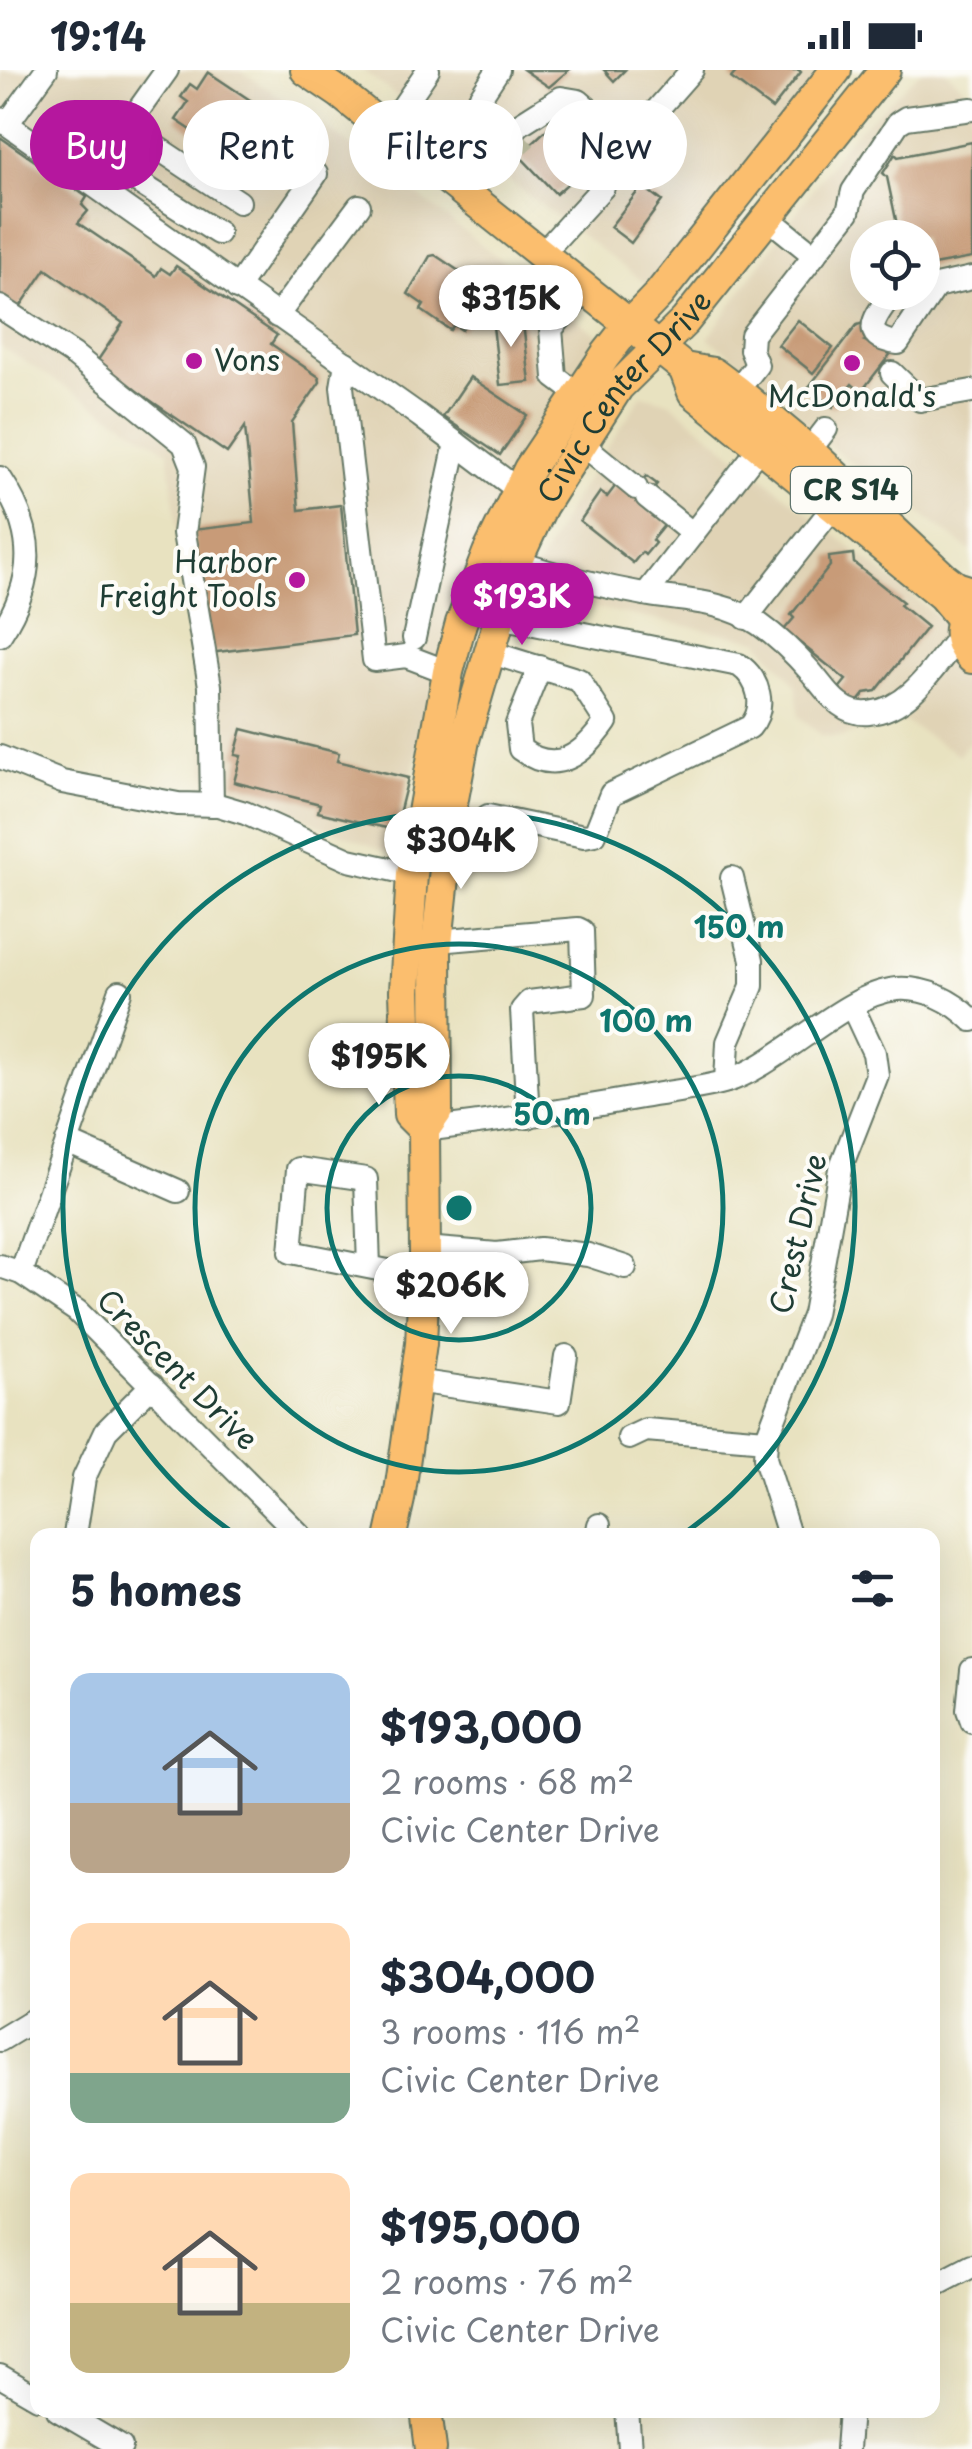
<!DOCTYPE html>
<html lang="en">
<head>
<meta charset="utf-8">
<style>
  body { margin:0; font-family:"Playpen Sans",sans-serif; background:#f6f6f7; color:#1f2937; height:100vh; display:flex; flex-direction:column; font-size:38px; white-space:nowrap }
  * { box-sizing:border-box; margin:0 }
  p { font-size:32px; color:#747a83 }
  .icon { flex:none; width:55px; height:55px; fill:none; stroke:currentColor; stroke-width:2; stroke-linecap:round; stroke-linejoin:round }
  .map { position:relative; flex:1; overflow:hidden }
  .side { position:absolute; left:30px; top:1458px; width:910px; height:890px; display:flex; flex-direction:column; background:#fff; border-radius:20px; box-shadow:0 10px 40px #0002 }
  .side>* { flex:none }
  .hud { position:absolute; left:30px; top:30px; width:912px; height:90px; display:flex; gap:20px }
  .buttons { position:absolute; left:850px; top:150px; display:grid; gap:20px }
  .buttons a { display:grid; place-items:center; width:90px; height:90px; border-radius:50%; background:#fff; box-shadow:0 10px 40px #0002; font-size:50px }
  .price { position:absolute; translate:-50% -85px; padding:0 22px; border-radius:35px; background:#fff; color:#222; font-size:32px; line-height:65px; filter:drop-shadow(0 2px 5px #0008) }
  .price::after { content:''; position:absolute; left:50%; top:60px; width:30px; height:22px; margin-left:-15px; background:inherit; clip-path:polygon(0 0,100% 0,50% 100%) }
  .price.on { background:#b5179e; color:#fff }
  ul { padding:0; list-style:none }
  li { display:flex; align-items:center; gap:30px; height:250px; padding:0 40px }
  li span { display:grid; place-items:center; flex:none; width:280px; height:200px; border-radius:20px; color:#555 }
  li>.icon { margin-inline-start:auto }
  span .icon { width:120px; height:120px; fill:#fffc; stroke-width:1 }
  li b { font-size:42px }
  h2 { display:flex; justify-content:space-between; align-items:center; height:120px; padding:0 40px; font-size:42px }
  .tag { padding:0 35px; border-radius:45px; background:#fff; box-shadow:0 10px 40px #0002; font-size:35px; line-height:90px }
  .tag.on { background:#b5179e; color:#fff }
  .status { display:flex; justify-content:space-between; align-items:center; height:70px; padding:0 50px; background:#fff; direction:ltr }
  .status svg { height:28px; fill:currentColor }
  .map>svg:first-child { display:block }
  .built { fill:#e0d3b5; fill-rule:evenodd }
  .building { fill:#c89b78 }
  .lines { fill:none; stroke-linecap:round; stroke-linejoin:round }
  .minor-tunnel { stroke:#c0c1a4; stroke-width:22; stroke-dasharray:22 11; stroke-linecap:butt }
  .minor-casing { stroke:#657765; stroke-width:26 }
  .major-casing { stroke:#657765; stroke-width:34 }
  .minor { stroke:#fff; stroke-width:22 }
  .major { stroke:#fbbe6e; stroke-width:30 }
  .ring { fill:none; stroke:#0f766e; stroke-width:5 }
  .poi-dot { fill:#b5179e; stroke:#fdfcf7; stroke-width:4 }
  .labels { text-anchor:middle; stroke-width:8; stroke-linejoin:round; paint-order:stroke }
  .shield { fill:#fdfcf7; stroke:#62766e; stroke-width:2.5 }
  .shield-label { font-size:28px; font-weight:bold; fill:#1f3d34 }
  .poi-label { font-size:30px; fill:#1f3d34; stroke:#fdfcf7; text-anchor:start }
  .street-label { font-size:30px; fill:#1f3d34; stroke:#fdfcf7 }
  .centre { fill:#0f766e; stroke:#fdfcf7; stroke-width:5 }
  .ring-label { font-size:30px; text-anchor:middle; font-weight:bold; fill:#0f766e; stroke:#fdfcf7; stroke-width:8; stroke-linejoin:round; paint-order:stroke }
</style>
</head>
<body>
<div class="status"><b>19:14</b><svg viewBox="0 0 49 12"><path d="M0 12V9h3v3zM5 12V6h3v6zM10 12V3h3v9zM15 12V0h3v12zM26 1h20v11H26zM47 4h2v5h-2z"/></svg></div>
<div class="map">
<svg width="972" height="2379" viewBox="0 0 972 2379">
  <rect width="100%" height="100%" fill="#fdfcf7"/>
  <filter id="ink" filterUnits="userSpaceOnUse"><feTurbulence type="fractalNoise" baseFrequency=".01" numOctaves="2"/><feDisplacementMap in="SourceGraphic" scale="20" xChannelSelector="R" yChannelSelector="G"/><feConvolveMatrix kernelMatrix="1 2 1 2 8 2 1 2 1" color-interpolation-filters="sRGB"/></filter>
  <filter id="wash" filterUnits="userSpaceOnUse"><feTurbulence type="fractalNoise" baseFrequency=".0048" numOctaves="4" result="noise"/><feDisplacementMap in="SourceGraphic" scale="40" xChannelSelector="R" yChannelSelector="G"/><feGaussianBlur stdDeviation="2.25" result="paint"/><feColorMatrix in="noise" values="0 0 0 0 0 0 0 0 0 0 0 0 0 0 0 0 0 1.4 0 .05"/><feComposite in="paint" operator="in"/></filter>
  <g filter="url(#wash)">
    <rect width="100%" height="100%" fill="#e8e2c0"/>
    <g class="built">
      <polygon points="0,0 240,0 376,93 599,266 475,471 425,648 394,782 382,780 207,708 168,381 0,276"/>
      <polygon points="362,0 827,0 649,216"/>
      <path d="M922,0H945L972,25V482L820,369L774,317L708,268L846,72ZM868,168H922V222H868Z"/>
      <polygon points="642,325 669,332 944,552 948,567 972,600 972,668 959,685 905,652 884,652 842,667 822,666 799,646 796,615 758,570 523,524 573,430"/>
    </g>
    <g id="blocks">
      <g class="building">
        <polygon points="524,0 569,0 549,17"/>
        <polygon points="604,0 625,0 614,11"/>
        <polygon points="738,0 799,0 801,2 772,39 731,8"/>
        <polygon points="208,2 274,46 242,94 176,50 188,32 181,27 190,14 197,19"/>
        <polygon points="558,49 595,89 556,124 519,85"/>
        <polygon points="0,67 87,127 82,135 88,141 78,153 156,206 161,198 170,204 176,196 277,265 271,274 319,307 320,312 292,352 299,440 341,435 354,565 209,583 192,460 254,453 245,357 227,383 96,293 123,253 46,199 18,240 0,227"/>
        <polygon points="972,72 972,188 922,197 922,168 890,168 899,164 887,107 883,103 895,84 898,87"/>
        <polygon points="642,116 662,131 631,173 610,157"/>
        <polygon points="435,185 489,221 462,260 454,255 450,260 421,240 424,235 408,224 430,186"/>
        <polygon points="522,245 530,312 500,315 492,248"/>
        <polygon points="798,250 833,278 813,303 778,275"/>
        <polygon points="869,251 874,268 865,271 892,282 861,322 852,314 833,337 808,318 857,255"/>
        <polygon points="470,307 527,345 500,385 443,347"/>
        <polygon points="646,406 657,414 641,434 666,453 652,470 655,473 645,485 642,482 633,493 580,451 600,422 607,427 617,414 631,425"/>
        <polygon points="853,484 854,493 903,532 900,535 927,557 876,621 865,623 855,635 837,621 846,610 784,560 794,548 791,545 830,496 829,487"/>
        <polygon points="242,659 339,683 337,691 408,708 395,760 318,742 320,734 234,712 241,686 235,685"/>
      </g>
    </g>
  </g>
  <g filter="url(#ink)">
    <use href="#blocks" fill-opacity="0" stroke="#657765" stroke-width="2.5"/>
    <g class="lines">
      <polyline class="minor-tunnel" points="513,79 527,67"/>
      <g class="minor-casing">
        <g id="minor">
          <polyline points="167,0 103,90 218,163"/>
          <polyline points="0,49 420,346 517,419"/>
          <polyline points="7,54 46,0"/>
          <polyline points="126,57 239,132"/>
          <polyline points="387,60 428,0"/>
          <polyline points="439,102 462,55 498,0"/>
          <polyline points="460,119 520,54 561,28 579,31 628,73"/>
          <polyline points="768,148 814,185"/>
          <polyline points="542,184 603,117 605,99 692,0"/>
          <polyline points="237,218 316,104"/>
          <polyline points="922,219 972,208"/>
          <path d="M894,222C877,243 856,268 898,273L936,216"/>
          <polyline points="0,237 74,285 184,374 193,397 184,463 210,616 212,735"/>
          <polyline points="277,246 359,136"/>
          <polyline points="346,293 342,317 374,590 406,586 448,602"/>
          <polyline points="892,303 920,330 972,321"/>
          <polyline points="737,321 757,295 751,280 752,265 848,142 853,121 898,53 906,48 972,39"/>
          <polyline points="579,325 555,307 551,259 586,220"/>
          <polyline points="580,372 636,418"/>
          <polyline points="809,381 826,359"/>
          <path d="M0,408C37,463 36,510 0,565"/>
          <polyline points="647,427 693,464"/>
          <path d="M516,492C559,506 604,517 649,525C688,531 725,531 759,554C776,566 796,585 810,601C826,619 840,646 869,643C910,640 936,594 959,566"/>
          <polyline points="646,524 761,376"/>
          <polyline points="746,548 834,436"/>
          <polyline points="414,568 456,373"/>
          <path d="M489,582L579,610L606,652C583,685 556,706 520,679L517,654L540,597"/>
          <polyline points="0,687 62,712 178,734 218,735 245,743 349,790 412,804"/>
          <path d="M488,746L584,766L595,764L611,724L750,657C767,637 759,609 739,595L499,547"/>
          <polyline points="437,871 578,859 582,861 584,925 529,932 522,940 528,1047"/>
          <polyline points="726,1011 728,972 752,916 752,890 732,808"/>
          <path d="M424,1060C497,1051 569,1040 642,1027C669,1022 698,1019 724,1012C780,996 842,924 897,919C926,917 953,931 972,950"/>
          <polyline points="67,1072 178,1121"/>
          <polyline points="425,1178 497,1184 540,1179 588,1185 625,1197"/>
          <polyline points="0,1196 21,1203 77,1241 300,1465"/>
          <polyline points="369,1197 366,1109 298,1099 291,1182 424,1208"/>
          <polyline points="21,1203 120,922"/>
          <polyline points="415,1311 559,1332 566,1286"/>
          <polyline points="629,1368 646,1360 766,1370"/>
          <polyline points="75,1465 84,1408 106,1361 152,1315"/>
          <polyline points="597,1465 599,1455"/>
          <polyline points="789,1465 765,1388 766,1370 814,1244 840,1099 877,1005 874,983 852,936"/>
          <polyline points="972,1600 968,1640 972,1651"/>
          <polyline points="0,1970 38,1947"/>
          <polyline points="932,2217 972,2196"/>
          <polyline points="0,2306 38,2328"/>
          <polyline points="58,2340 121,2377"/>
          <polyline points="627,2340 630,2379"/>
          <polyline points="847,2379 850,2340"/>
        </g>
      </g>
      <g class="major-casing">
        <g id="major">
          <polyline points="306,0 340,23 684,298 713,303 737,321 809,381 943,507 956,517 972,522"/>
          <polyline points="684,298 693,322 942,525 962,549"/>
          <path d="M972,535C956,552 955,572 972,588"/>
          <polyline points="424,1060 409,1045 405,921 412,804 448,602 461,553 488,483 529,399 605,286 630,254 659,224 836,0"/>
          <path id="s1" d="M391,1465L399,1429L421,1274L425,1185L424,1060L437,1041L436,882L452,734L464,670L516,492L542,436L618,317L685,251L885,0"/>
          <polyline points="426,2340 431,2379"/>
        </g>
      </g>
      <use href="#minor" class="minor"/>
      <use href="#major" class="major"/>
    </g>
  </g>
  <g class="ring">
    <circle cx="459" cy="1138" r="132"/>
    <circle cx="459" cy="1138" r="264"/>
    <path d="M235 1464A396 396 0 1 1 683 1464"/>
  </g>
  <g class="poi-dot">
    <circle cx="194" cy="291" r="10"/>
    <circle cx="852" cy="293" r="10"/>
    <circle cx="297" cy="510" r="10"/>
  </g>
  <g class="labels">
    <rect class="shield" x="791" y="397" width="120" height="46" rx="8"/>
    <g class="shield-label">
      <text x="851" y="430">CR S14</text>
    </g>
    <g class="poi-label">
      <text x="214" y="301">Vons</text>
      <text x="852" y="337" text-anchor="middle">McDonald's</text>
      <text x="277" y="503" text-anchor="end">Harbor<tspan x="277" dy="34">Freight Tools</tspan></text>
    </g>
    <g class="street-label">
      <text dy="10" stroke="none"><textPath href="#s1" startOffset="1188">Civic Center Drive</textPath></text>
      <text transform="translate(799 1164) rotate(-77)" y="10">Crest Drive</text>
      <text transform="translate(177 1300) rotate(45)" y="10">Crescent Drive</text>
    </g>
  </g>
  <circle cx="459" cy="1138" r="15" class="centre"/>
  <g class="ring-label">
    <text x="739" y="868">150 m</text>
    <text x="646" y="962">100 m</text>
    <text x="552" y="1055">50 m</text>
  </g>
</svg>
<div class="buttons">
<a><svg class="icon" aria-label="locate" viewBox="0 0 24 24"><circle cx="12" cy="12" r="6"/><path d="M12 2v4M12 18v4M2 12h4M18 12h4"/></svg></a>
</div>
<b class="price" style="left:511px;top:280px">$315K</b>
<b class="price on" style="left:522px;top:578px">$193K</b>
<b class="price" style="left:461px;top:822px">$304K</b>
<b class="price" style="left:379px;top:1038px">$195K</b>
<b class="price" style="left:451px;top:1267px">$206K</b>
<div class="hud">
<a class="tag on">Buy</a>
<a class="tag">Rent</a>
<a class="tag">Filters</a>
<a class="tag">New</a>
</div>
<section class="side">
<h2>5 homes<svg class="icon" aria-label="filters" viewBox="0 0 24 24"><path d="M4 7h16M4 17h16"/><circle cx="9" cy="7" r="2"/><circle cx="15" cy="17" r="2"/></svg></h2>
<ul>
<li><span style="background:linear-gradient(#a9c7e8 65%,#b9a48a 0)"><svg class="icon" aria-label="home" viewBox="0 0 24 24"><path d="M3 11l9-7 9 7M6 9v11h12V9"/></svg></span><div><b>$193,000</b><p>2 rooms · 68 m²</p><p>Civic Center Drive</p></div></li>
<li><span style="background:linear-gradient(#ffd9b3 75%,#7fa58c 0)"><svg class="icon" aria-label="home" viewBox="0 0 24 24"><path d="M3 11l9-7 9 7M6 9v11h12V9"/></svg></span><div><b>$304,000</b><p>3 rooms · 116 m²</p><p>Civic Center Drive</p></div></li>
<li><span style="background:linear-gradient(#ffd9b3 65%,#c2b280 0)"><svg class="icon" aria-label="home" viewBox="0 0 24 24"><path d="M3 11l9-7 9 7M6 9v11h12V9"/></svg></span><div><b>$195,000</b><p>2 rooms · 76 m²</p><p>Civic Center Drive</p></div></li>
</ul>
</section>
</div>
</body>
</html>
